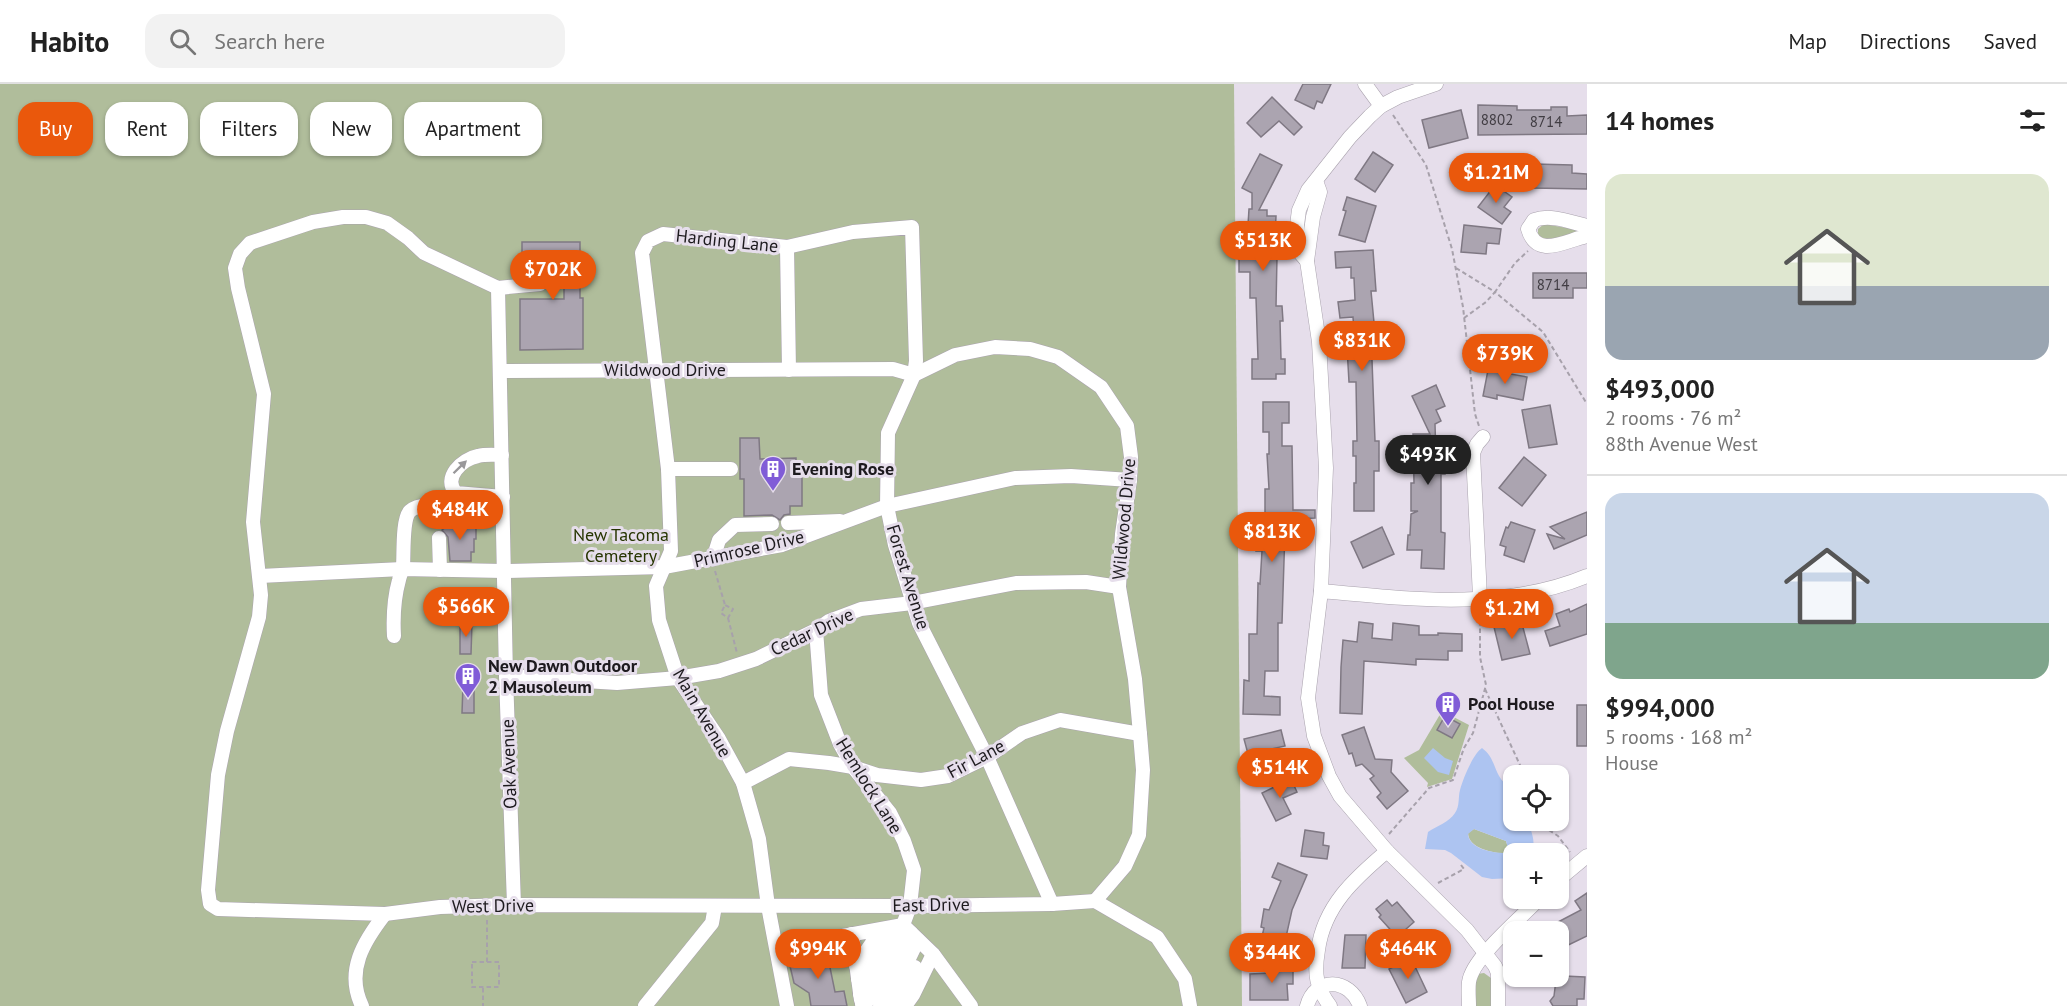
<!DOCTYPE html>
<html lang="en">
<head>
<meta charset="utf-8">
<style>
  body { margin:0; font-family:"PT Sans",sans-serif; background:#f2f2f2; color:#222; height:100vh; display:flex; flex-direction:column; font-size:22px; white-space:nowrap }
  * { box-sizing:border-box; margin:0 }
  p { font-size:20px; color:#767676 }
  .icon { flex:none; width:33px; height:33px; fill:none; stroke:currentColor; stroke-width:2; stroke-linecap:round; stroke-linejoin:round }
  .map { position:relative; flex:1; overflow:hidden }
  .panel { display:flex; flex-direction:column; background:#fff; width:480px }
  .panel>* { flex:none }
  .guide { position:absolute; left:18px; top:18px; width:570px; height:54px; display:flex; gap:12px }
  .fabs { position:absolute; left:1503px; top:681px; display:grid; gap:12px }
  .fabs a { display:grid; place-items:center; width:66px; height:66px; border-radius:12px; background:#fff; box-shadow:0 2px 4px #0004; font-size:30px }
  .price { position:absolute; translate:-50% -51px; padding:0 14px; border-radius:21px; background:#ea580c; color:#fff; font-size:20px; line-height:39px; filter:drop-shadow(0 2px 3px #0008) }
  .price::after { content:''; position:absolute; left:50%; top:36px; width:18px; height:14px; margin-left:-9px; background:inherit; clip-path:polygon(0 0,100% 0,50% 100%) }
  .price.current { background:#222; color:#fff }
  ul { padding:0; list-style:none }
  li { display:grid; align-content:center; gap:12px; height:318px; padding:0 18px }
  li+li { border-top:2px solid #e0e0e0 }
  li span { display:grid; place-items:center; height:186px; border-radius:18px; color:#555 }
  li>.icon { margin-inline-start:auto }
  span .icon { width:108px; height:108px; fill:#fffc; stroke-width:1 }
  li b { font-size:26px }
  h2 { display:flex; justify-content:space-between; align-items:center; height:72px; padding:0 18px; font-size:26px }
  .tag { padding:0 21px; border-radius:18px; background:#fff; box-shadow:0 2px 4px #0004; font-size:21px; line-height:54px }
  .tag.current { background:#ea580c; color:#fff }
  header { display:flex; align-items:center; gap:36px; box-sizing:border-box; height:84px; padding:0 30px; background:#fff; border-bottom:2px solid #e0e0e0 }
  header strong { font-size:28px }
  nav { display:flex; gap:33px; margin-inline-start:auto; font-size:21px }
  .search { width:420px; height:54px; background:#f2f2f2; display:flex; align-items:center; gap:15px; box-sizing:border-box; padding:0 21px; border-radius:18px; color:#767676; font-size:22px }
  main { display:flex; flex:1; min-height:0 }
  .map>svg:first-child { display:block }
  .green { fill:#b0bd9b }
  .water { fill:#adc4f1; fill-rule:evenodd }
  .building { fill:#aba4b0; stroke:#7f7883; stroke-width:1.5 }
  .lines { fill:none; stroke-linecap:round; stroke-linejoin:round }
  .minor-casing { stroke:#aaa3ae; stroke-width:15 }
  .path { stroke:#a7a1ab; stroke-width:2; stroke-dasharray:4.5 3; stroke-linecap:butt }
  .minor { stroke:#fff; stroke-width:14 }
  .oneway { fill:#99989a }
  .labels { text-anchor:middle; stroke-width:6; stroke-linejoin:round; paint-order:stroke }
  .number-label { font-size:15px; fill:#403c42 }
  .street-label { font-size:18px; fill:#1d1a1e; stroke:#e6deeb }
  .poi-label { font-size:18px; font-weight:bold; fill:#1d1a1e; stroke:#e6deeb; text-anchor:start }
  .park-label { font-size:18px; fill:#263500; stroke:#e6deeb }
</style>
</head>
<body>
<header>
<strong>Habito</strong>
<div class="search"><svg class="icon" aria-label="search" viewBox="0 0 24 24"><circle cx="10" cy="10" r="6"/><path d="M15 15l6 6"/></svg>Search here</div>
<nav><a>Map</a><a>Directions</a><a>Saved</a></nav>
</header>
<main>
<div class="map">
<svg width="1587" height="922" viewBox="0 0 1587 922">
  <rect width="100%" height="100%" fill="#e6deeb"/>
  <g class="green">
    <polygon points="0,0 1234,0 1242,922 0,922"/>
    <path d="M1544,140L1567,144H1584L1585,148C1571,151 1552,159 1538,152V145Z"/>
    <polygon points="1442,627 1469,641 1452,695 1427,703 1428,699 1404,674 1419,666"/>
    <path d="M1474,745L1506,757L1508,764L1505,770C1492,768 1469,765 1468,749Z"/>
    <polygon points="1484,889 1491,894 1492,922 1474,922 1474,898 1477,890"/>
  </g>
  <g class="water">
    <polygon points="1433,664 1445,674 1453,677 1449,691 1438,688 1424,674"/>
    <path d="M1482,664C1499,677 1491,692 1513,706L1514,736L1529,737C1531,751 1536,754 1532,769L1514,770L1513,794L1492,795L1482,793L1451,769L1445,766L1425,765L1428,748C1437,742 1449,738 1455,729C1460,722 1458,713 1460,706C1463,695 1473,670 1482,664ZM1474,745L1506,757L1508,764L1505,769C1493,769 1469,765 1468,750Z"/>
  </g>
  <g class="building">
    <polygon points="1303,0 1331,0 1322,19 1317,17 1314,25 1295,16"/>
    <polygon points="1272,13 1302,43 1294,51 1279,37 1261,53 1247,39"/>
    <polygon points="1478,21 1517,22 1517,26 1551,26 1551,23 1567,23 1567,32 1587,31 1587,50 1478,51"/>
    <polygon points="1461,26 1468,54 1429,64 1422,36"/>
    <polygon points="1373,68 1393,81 1375,108 1355,95"/>
    <polygon points="1260,70 1282,81 1259,126 1267,126 1267,132 1276,132 1275,153 1266,153 1265,173 1277,173 1276,222 1282,222 1283,237 1280,237 1281,275 1285,275 1285,290 1276,290 1276,295 1252,295 1252,275 1258,275 1256,214 1250,214 1250,188 1239,188 1239,173 1246,173 1249,125 1252,125 1252,109 1242,104"/>
    <polygon points="1534,80 1572,81 1572,89 1587,90 1587,105 1533,104"/>
    <polygon points="1495,101 1512,113 1504,123 1511,128 1502,140 1478,123"/>
    <polygon points="1347,113 1376,122 1365,158 1339,151 1346,127 1343,126"/>
    <polygon points="1464,141 1501,145 1499,160 1487,159 1486,170 1461,168"/>
    <polygon points="522,158 580,158 580,214 583,214 583,265 520,266 520,215 564,215 564,174 540,174 540,191 522,192"/>
    <polygon points="1373,166 1376,207 1371,207 1375,249 1371,249 1375,357 1379,357 1379,387 1374,387 1374,427 1354,427 1354,399 1356,399 1356,372 1353,372 1353,357 1357,357 1356,298 1349,298 1347,263 1355,263 1353,233 1340,234 1338,218 1355,216 1354,194 1351,194 1351,183 1336,184 1335,168"/>
    <polygon points="1533,189 1587,189 1587,204 1573,204 1573,214 1533,214"/>
    <polygon points="1488,286 1527,293 1523,316 1497,311 1497,315 1483,312"/>
    <polygon points="1436,301 1445,322 1436,326 1441,337 1435,340 1436,374 1444,374 1445,390 1441,390 1441,448 1445,449 1444,485 1421,484 1422,466 1407,466 1408,451 1410,451 1411,430 1418,427 1411,427 1411,399 1414,399 1413,350 1430,350 1412,312"/>
    <polygon points="1263,318 1289,318 1289,339 1282,339 1282,362 1292,362 1293,426 1315,426 1315,434 1292,435 1292,446 1285,446 1282,539 1278,539 1278,587 1265,587 1264,612 1280,613 1280,631 1243,630 1244,596 1249,597 1249,550 1257,550 1258,499 1260,500 1262,467 1256,467 1257,452 1265,453 1265,405 1269,405 1267,370 1269,370 1269,348 1263,348"/>
    <polygon points="1550,321 1557,360 1529,364 1522,326"/>
    <polygon points="740,354 759,354 760,375 796,374 796,388 802,387 802,422 790,422 790,430 784,431 780,436 772,431 744,432 744,395 740,395"/>
    <polygon points="1524,373 1546,391 1522,422 1499,404"/>
    <polygon points="1587,428 1587,451 1554,465 1547,450 1565,455 1550,443"/>
    <polygon points="449,437 467,437 467,444 476,444 476,455 474,455 474,468 471,468 471,477 450,477 448,453 442,446 446,443"/>
    <polygon points="1511,438 1535,446 1524,478 1504,471 1506,463 1500,461 1506,443 1508,444"/>
    <polygon points="1382,443 1394,470 1363,484 1351,458"/>
    <polygon points="1587,520 1587,550 1550,562 1545,547 1560,542 1556,530 1569,525 1570,528"/>
    <polygon points="1521,536 1530,570 1502,576 1494,543"/>
    <polygon points="1359,538 1373,540 1372,554 1392,556 1393,539 1419,542 1419,551 1438,551 1438,549 1462,550 1462,567 1448,567 1448,576 1416,575 1416,581 1364,577 1362,630 1340,629 1341,583 1343,556 1357,558"/>
    <polygon points="460,539 472,539 471,570 460,570"/>
    <polygon points="463,601 474,601 474,629 462,629"/>
    <rect x="1577" y="621" width="10" height="41"/>
    <polygon points="1445,632 1460,640 1452,654 1437,646"/>
    <polygon points="1364,643 1375,675 1392,676 1391,688 1408,707 1387,725 1377,713 1381,709 1370,695 1374,692 1362,680 1356,682 1352,669 1349,670 1342,651"/>
    <polygon points="1281,646 1285,662 1271,665 1274,675 1251,681 1244,655"/>
    <polygon points="1291,695 1297,708 1283,714 1291,730 1276,737 1262,709"/>
    <polygon points="1305,746 1324,749 1323,761 1329,762 1327,775 1301,772"/>
    <polygon points="1278,779 1307,791 1292,826 1284,862 1261,857 1264,844 1261,843 1264,825 1269,826 1281,797 1272,793"/>
    <polygon points="1587,809 1587,852 1558,866 1558,848 1539,848 1581,826 1575,817"/>
    <polygon points="1387,816 1392,822 1397,818 1414,838 1397,853 1379,833 1381,831 1376,825"/>
    <polygon points="1345,851 1366,851 1365,884 1342,884"/>
    <polygon points="826,864 835,908 844,907 847,922 811,922 809,909 794,899 790,882 809,879 807,868"/>
    <polygon points="1411,874 1427,908 1406,919 1389,885"/>
    <polygon points="1293,882 1293,900 1287,900 1288,916 1250,916 1250,890 1274,889 1273,883"/>
    <polygon points="1564,892 1585,893 1584,915 1577,915 1577,922 1553,922 1550,917 1554,912 1556,896 1564,897"/>
  </g>
  <g class="lines">
    <g class="minor-casing">
      <g id="minor">
        <polyline points="1365,0 1381,22"/>
        <polyline points="1316,97 1320,108 1313,133 1307,177 1319,258 1326,384 1321,507 1308,614 1314,652 1329,692 1340,712 1387,767 1467,846 1495,882 1498,889 1498,922"/>
        <path d="M1587,142C1570,138 1551,130 1534,136L1528,145C1537,176 1566,156 1587,152"/>
        <polyline points="787,163 789,286"/>
        <polyline points="1307,177 1300,169 1297,141 1299,126 1308,106 1350,53 1370,32 1381,22 1398,13 1436,0"/>
        <polyline points="540,200 498,204 424,169 408,154 387,139 366,133 343,133 313,138 250,159 240,170 235,184 238,204 264,310 253,438 261,511 259,533 227,647 218,691 208,806 210,820 218,825 385,830 440,823 514,821 910,822 1052,820 1095,817"/>
        <polyline points="498,204 506,592 514,821"/>
        <polyline points="501,287 893,285 914,291 955,271 995,263 1030,265 1058,273 1101,303 1127,342 1131,373 1130,396 1122,450 1119,503 1135,595 1140,650 1143,686 1139,751 1125,782 1095,817"/>
        <path d="M502,371C494,371 486,370 478,372C462,375 442,394 456,409L503,413"/>
        <polyline points="668,385 731,385"/>
        <polyline points="788,439 840,437"/>
        <polyline points="439,454 440,486"/>
        <polyline points="713,475 719,456 735,441 772,440"/>
        <polyline points="260,492 402,485 504,487 664,483 782,461 887,422 1015,394 1071,392 1130,396"/>
        <path d="M1321,507C1408,515 1504,527 1587,492"/>
        <polyline points="1480,513 1473,369 1477,360 1483,353"/>
        <polyline points="816,546 821,611 840,660 853,683 890,729 904,757 914,786 910,822 903,841 866,907 860,910"/>
        <path d="M394,552C393,534 394,514 399,496C400,491 402,487 403,482C404,470 402,435 410,427C418,420 428,421 437,423L440,437"/>
        <polyline points="506,592 617,599 678,594 719,587 756,575 816,546 829,537 861,525 912,519 1016,499 1086,498 1119,503"/>
        <polyline points="743,699 789,675 829,679 853,683 877,691 921,696 948,692 987,673 1022,649 1060,636 1140,650"/>
        <polyline points="1558,796 1587,772"/>
        <polyline points="1095,817 1157,853 1185,895 1190,922"/>
        <polyline points="903,841 933,870 971,922"/>
        <polyline points="852,850 861,916"/>
        <polyline points="777,864 903,841"/>
        <polyline points="856,882 872,859 875,847"/>
        <polyline points="858,895 871,879 889,844"/>
        <path d="M862,920C884,910 899,871 911,849"/>
        <path d="M362,922C345,887 364,857 385,830"/>
        <polyline points="645,922 712,839 715,822"/>
        <polyline points="787,922 768,822 759,755 743,699 719,655 678,594 659,536 656,502 671,467 668,385 642,169 648,157 663,150 787,163 853,148 912,143 916,277 914,291 888,349 887,422 895,461 919,539 987,673 1052,820"/>
        <polyline points="880,922 901,891 918,856"/>
        <polyline points="892,922 905,904 915,883"/>
        <polyline points="905,922 913,911 933,870"/>
        <path d="M1307,922C1315,892 1350,894 1360,922"/>
        <path d="M1330,922C1316,903 1314,890 1318,866C1324,822 1354,795 1387,767"/>
        <path d="M1469,922C1469,914 1468,906 1469,898C1472,874 1522,833 1540,814"/>
      </g>
    </g>
    <g class="path">
      <polyline points="1393,31 1426,81 1452,165 1463,223 1475,330 1479,342"/>
      <polyline points="1456,184 1495,208 1515,179 1528,167"/>
      <polyline points="1464,234 1486,218 1495,208 1543,248 1587,320"/>
      <polyline points="715,487 725,521 721,529 728,534 733,525 725,521"/>
      <polyline points="728,534 737,569"/>
      <polyline points="1485,605 1525,692"/>
      <polyline points="1540,736 1540,740 1558,752 1570,768"/>
      <polyline points="1389,750 1429,704 1453,696 1464,664 1473,649 1486,601 1480,573 1480,528"/>
      <polyline points="1438,799 1464,785 1461,781 1462,781"/>
      <rect x="472" y="878" width="27" height="25"/>
      <polyline points="487,878 487,835"/>
      <polyline points="483,904 483,922"/>
    </g>
    <use href="#minor" class="minor"/>
  </g>
  <defs><path id="oneway-solid" d="M-6-.8H1V-3.2L6.5 0L1 3.2V.8H-6Z" transform="scale(1.5)"/></defs>
  <use class="oneway" href="#oneway-solid" transform="translate(460 383) rotate(-44)"/>
  <defs>
    <g id="building-pin" transform="scale(1.35)"><path d="M0 17L-7.5 6A9.5 9.5 0 1 1 7.5 6Z" fill="#805cd7" stroke="#e6deeb"/><path d="M-4-6H4V6H1V3H-1V6H-4ZM-2.5-4.3h1.7v1.8h-1.7ZM.8-4.3h1.7v1.8H.8ZM-2.5-1h1.7V.8h-1.7ZM.8-1h1.7V.8H.8Z" fill="#fff"/></g>
  </defs>
  <g fill-rule="evenodd">
    <use href="#building-pin" x="773" y="385"/>
    <use href="#building-pin" x="468" y="592"/>
    <use href="#building-pin" x="1448" y="620"/>
  </g>
  <g class="labels">
    <g class="number-label">
      <text x="1497" y="41">8802</text>
      <text x="1546" y="43">8714</text>
      <text x="1553" y="206">8714</text>
    </g>
    <g class="street-label">
      <text transform="translate(727 157) rotate(6)" y="6">Harding Lane</text>
      <text x="665" y="292">Wildwood Drive</text>
      <text transform="translate(1124 435) rotate(-85)" y="6">Wildwood Drive</text>
      <text transform="translate(749 465) rotate(-13)" y="6">Primrose Drive</text>
      <text transform="translate(908 493) rotate(73)" y="6">Forest Avenue</text>
      <text transform="translate(812 548) rotate(-25)" y="6">Cedar Drive</text>
      <text transform="translate(702 629) rotate(60)" y="6">Main Avenue</text>
      <text transform="translate(976 675) rotate(-28)" y="6">Fir Lane</text>
      <text transform="translate(509 680) rotate(-92)" y="6">Oak Avenue</text>
      <text transform="translate(869 702) rotate(58)" y="6">Hemlock Lane</text>
      <text transform="translate(931 821) rotate(-1)" y="6">East Drive</text>
      <text transform="translate(493 822) rotate(-1)" y="6">West Drive</text>
    </g>
    <g class="poi-label">
      <text x="792" y="391">Evening Rose</text>
      <text x="488" y="588">New Dawn Outdoor<tspan x="488" dy="21">2 Mausoleum</tspan></text>
      <text x="1468" y="626">Pool House</text>
    </g>
    <g class="park-label">
      <text x="621" y="457">New Tacoma<tspan x="621" dy="21">Cemetery</tspan></text>
    </g>
  </g>
</svg>
<div class="fabs">
<a><svg class="icon" aria-label="locate" viewBox="0 0 24 24"><circle cx="12" cy="12" r="6"/><path d="M12 2v4M12 18v4M2 12h4M18 12h4"/></svg></a>
<a>+</a>
<a>−</a>
</div>
<b class="price" style="left:1496px;top:120px">$1.21M</b>
<b class="price" style="left:1263px;top:188px">$513K</b>
<b class="price" style="left:553px;top:217px">$702K</b>
<b class="price" style="left:1362px;top:288px">$831K</b>
<b class="price" style="left:1505px;top:301px">$739K</b>
<b class="price current" style="left:1428px;top:402px">$493K</b>
<b class="price" style="left:460px;top:457px">$484K</b>
<b class="price" style="left:1272px;top:479px">$813K</b>
<b class="price" style="left:466px;top:554px">$566K</b>
<b class="price" style="left:1512px;top:556px">$1.2M</b>
<b class="price" style="left:1280px;top:715px">$514K</b>
<b class="price" style="left:818px;top:896px">$994K</b>
<b class="price" style="left:1408px;top:896px">$464K</b>
<b class="price" style="left:1272px;top:900px">$344K</b>
<div class="guide">
<a class="tag current">Buy</a>
<a class="tag">Rent</a>
<a class="tag">Filters</a>
<a class="tag">New</a>
<a class="tag">Apartment</a>
</div>
</div>
<section class="panel">
<h2>14 homes<svg class="icon" aria-label="filters" viewBox="0 0 24 24"><path d="M4 7h16M4 17h16"/><circle cx="9" cy="7" r="2"/><circle cx="15" cy="17" r="2"/></svg></h2>
<ul>
<li><span style="background:linear-gradient(#dfe7d0 60%,#9aa5b1 0)"><svg class="icon" aria-label="home" viewBox="0 0 24 24"><path d="M3 11l9-7 9 7M6 9v11h12V9"/></svg></span><div><b>$493,000</b><p>2 rooms · 76 m²</p><p>88th Avenue West</p></div></li>
<li><span style="background:linear-gradient(#c9d6e8 70%,#7fa58c 0)"><svg class="icon" aria-label="home" viewBox="0 0 24 24"><path d="M3 11l9-7 9 7M6 9v11h12V9"/></svg></span><div><b>$994,000</b><p>5 rooms · 168 m²</p><p>House</p></div></li>
</ul>
</section>
</main>
</body>
</html>
